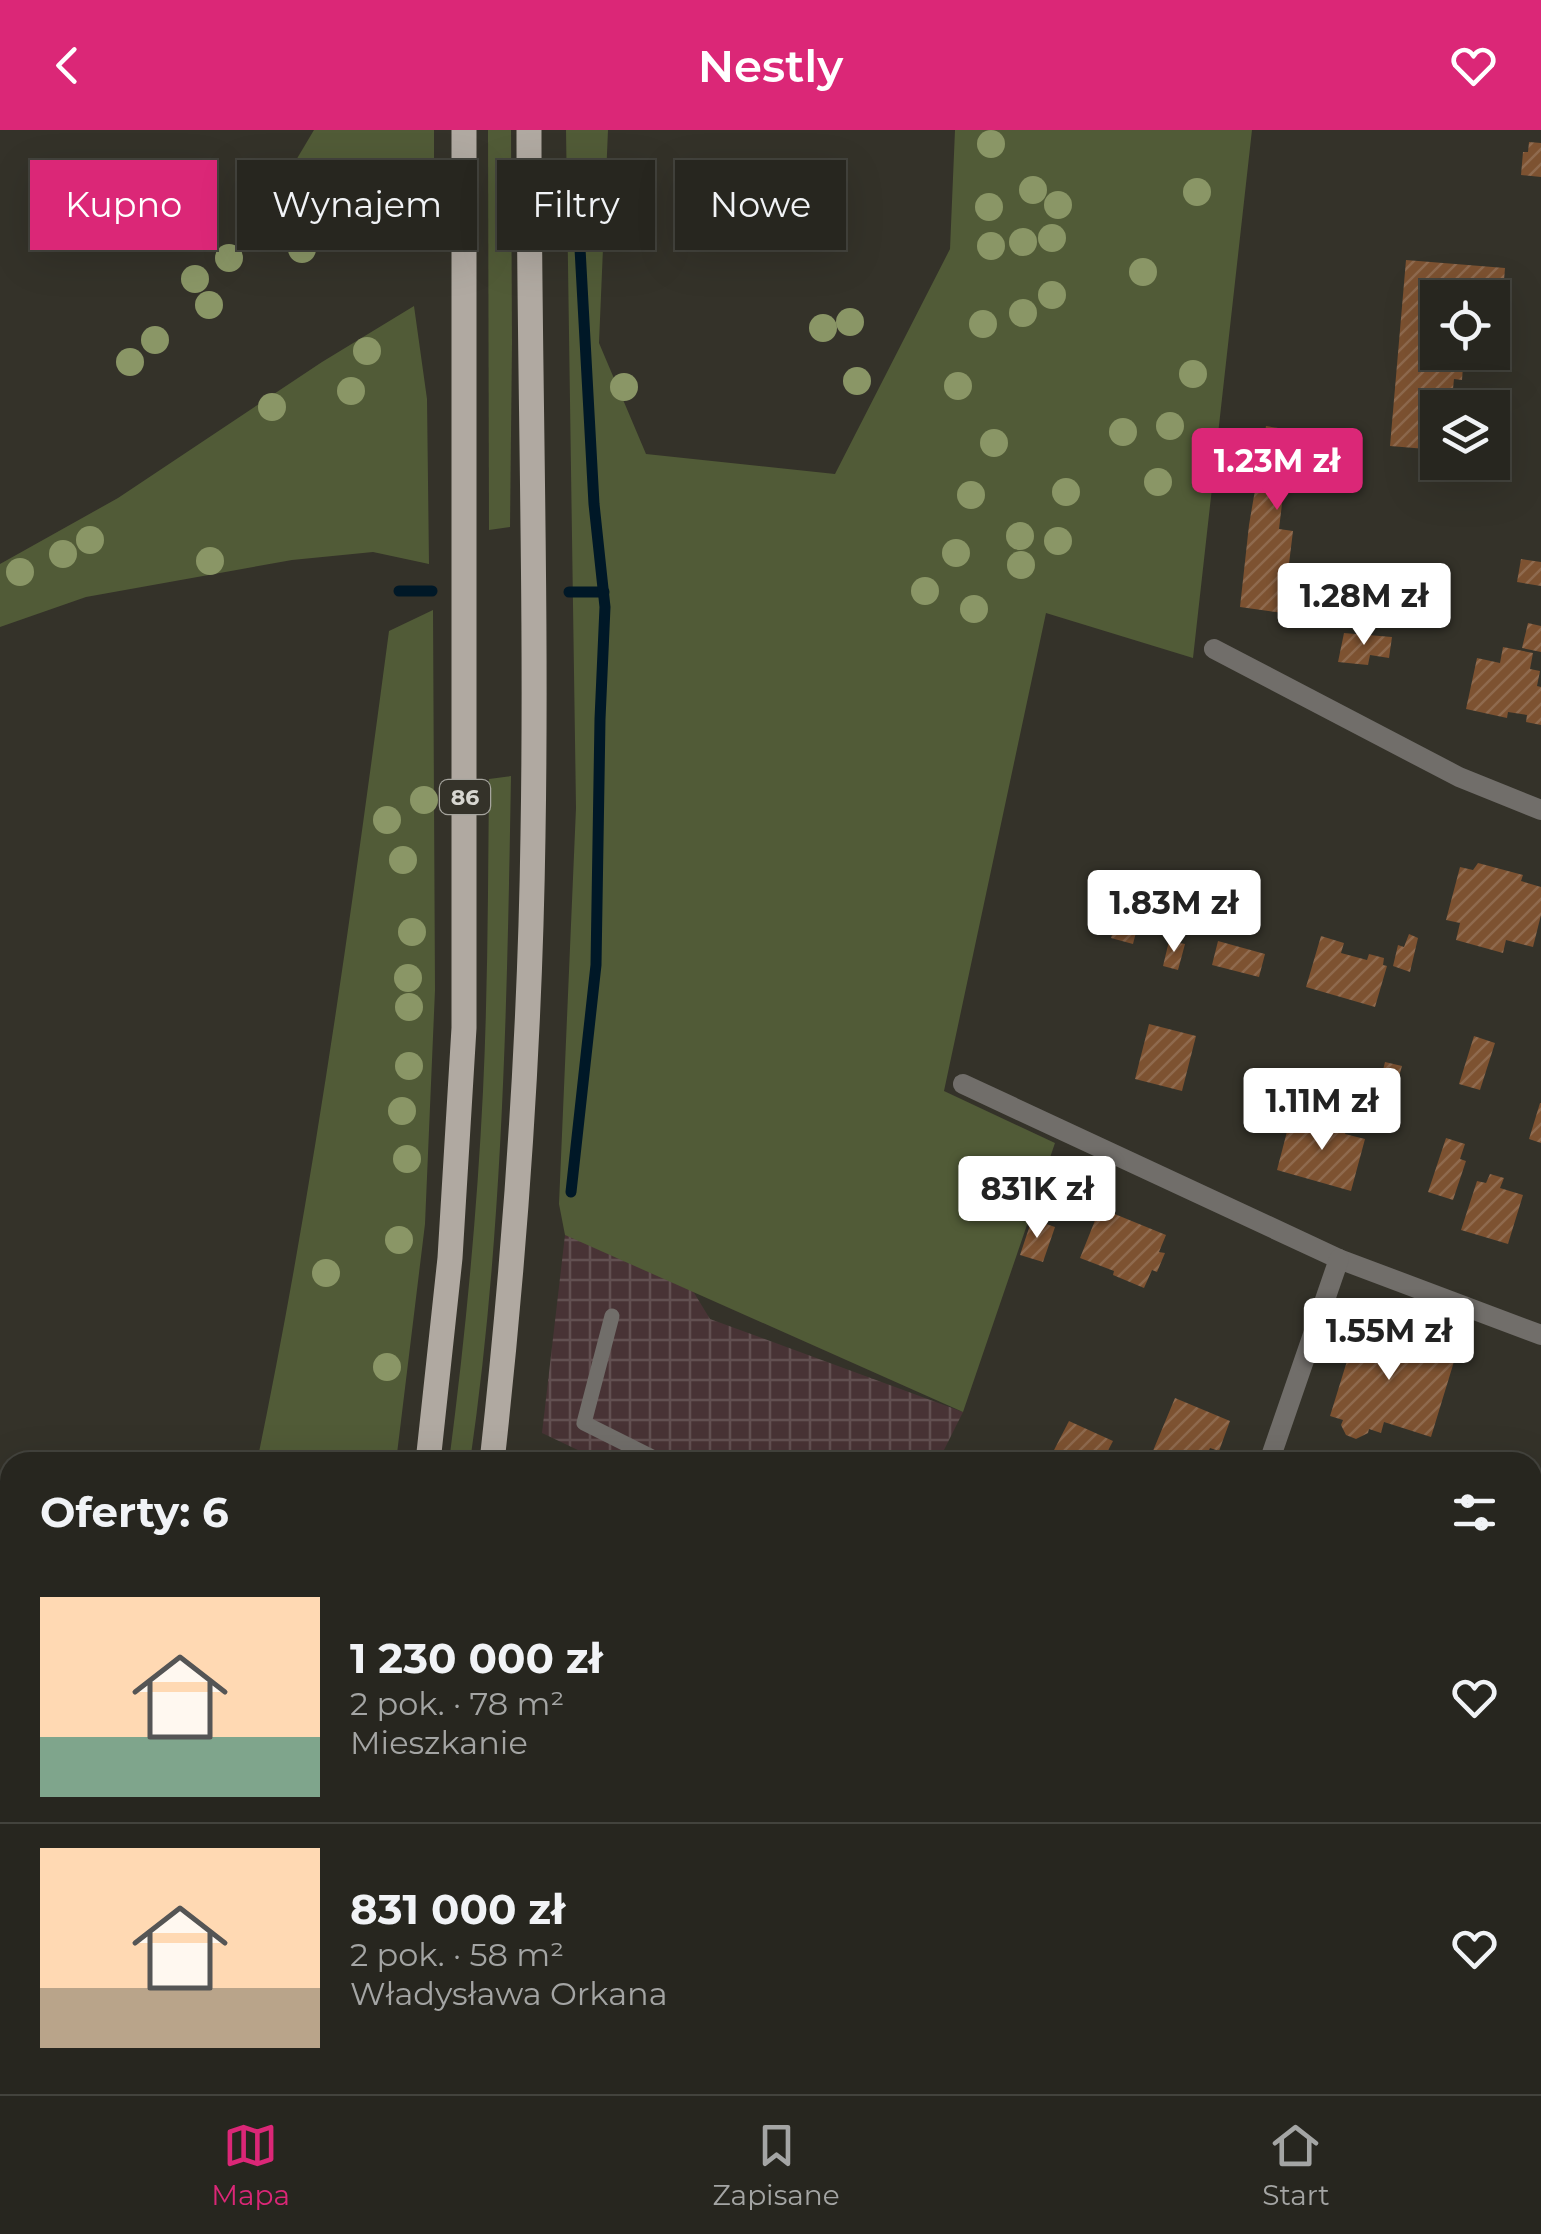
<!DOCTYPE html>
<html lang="pl">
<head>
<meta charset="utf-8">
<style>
  body { margin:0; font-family:Montserrat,sans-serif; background:#33322c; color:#f1f3f6; height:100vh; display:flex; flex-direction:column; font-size:38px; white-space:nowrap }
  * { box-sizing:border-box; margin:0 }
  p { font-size:32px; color:#a4a5a4 }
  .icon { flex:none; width:55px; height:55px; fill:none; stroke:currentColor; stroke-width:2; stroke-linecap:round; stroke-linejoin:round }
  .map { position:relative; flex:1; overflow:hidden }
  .drawer { position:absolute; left:0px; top:1322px; width:1542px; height:642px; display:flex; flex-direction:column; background:#27261f; border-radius:30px 30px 0 0; box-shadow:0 10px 40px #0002,0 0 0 2px #43433d }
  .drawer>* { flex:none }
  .hud { position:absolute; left:30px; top:30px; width:1000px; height:90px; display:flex; gap:20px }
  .controls { position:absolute; left:1420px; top:150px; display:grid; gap:20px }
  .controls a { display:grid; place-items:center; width:90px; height:90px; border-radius:0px; background:#27261f; box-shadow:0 10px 40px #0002,0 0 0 2px #43433d; font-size:50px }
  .price { position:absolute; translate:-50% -85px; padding:0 22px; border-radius:10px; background:#fff; color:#222; font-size:32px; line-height:65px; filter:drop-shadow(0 2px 5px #0008) }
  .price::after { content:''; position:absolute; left:50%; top:60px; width:30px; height:22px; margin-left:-15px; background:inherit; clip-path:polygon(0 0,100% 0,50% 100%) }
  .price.current { background:#db2777; color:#fff }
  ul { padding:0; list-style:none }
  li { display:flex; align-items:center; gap:30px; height:250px; padding:0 40px }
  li+li { border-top:2px solid #43433d }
  li span { display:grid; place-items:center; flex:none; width:280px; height:200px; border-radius:0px; color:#555 }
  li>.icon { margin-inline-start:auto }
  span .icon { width:120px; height:120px; fill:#fffc; stroke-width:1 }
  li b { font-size:42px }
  h2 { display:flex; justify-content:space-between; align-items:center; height:120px; padding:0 40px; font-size:42px }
  .pill { padding:0 35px; border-radius:0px; background:#27261f; box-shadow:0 10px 40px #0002,0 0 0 2px #43433d; font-size:35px; line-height:90px }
  .pill.current { background:#db2777; color:#fff }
  header { display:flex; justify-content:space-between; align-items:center; height:130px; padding:0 40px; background:#db2777; color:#fff; font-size:45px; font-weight:600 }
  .tabs { display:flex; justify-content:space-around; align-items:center; height:140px; border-top:2px solid #43433d; background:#27261f; font-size:28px; color:#a4a5a4 }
  .tabs a { display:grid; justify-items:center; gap:5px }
  .tabs .current { color:#db2777 }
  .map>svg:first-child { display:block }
  .industrial { fill:url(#industrial-grid) }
  .grass { fill:#515b37 }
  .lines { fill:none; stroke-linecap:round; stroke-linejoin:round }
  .stream { stroke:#001827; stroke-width:11 }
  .building { fill:url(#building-hatch) }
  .service { stroke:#716e6a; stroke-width:15 }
  .minor { stroke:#716e6a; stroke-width:20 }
  .primary { stroke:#b0a9a1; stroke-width:25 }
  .tree { fill:#8a9666 }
  .labels { text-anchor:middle; stroke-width:9; stroke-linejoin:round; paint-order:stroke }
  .shield { fill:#343229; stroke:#a6a59e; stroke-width:2.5 }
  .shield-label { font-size:22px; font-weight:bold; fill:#d7d6d0 }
</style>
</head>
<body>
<header><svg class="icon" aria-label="back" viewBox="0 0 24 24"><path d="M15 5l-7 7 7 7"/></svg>Nestly<svg class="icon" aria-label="heart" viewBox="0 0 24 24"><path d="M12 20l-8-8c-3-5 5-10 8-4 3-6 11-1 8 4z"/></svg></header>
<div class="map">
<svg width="1541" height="1964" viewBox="0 0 1541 1964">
  <defs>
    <pattern id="industrial-grid" width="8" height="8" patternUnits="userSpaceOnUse" patternTransform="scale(2.5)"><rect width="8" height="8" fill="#483335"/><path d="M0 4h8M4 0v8" fill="none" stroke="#625051"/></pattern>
    <pattern id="building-hatch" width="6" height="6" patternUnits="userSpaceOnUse" patternTransform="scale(2.5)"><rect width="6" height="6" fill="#7d5231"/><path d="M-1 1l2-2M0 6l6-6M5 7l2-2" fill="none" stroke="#8f6a4e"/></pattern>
  </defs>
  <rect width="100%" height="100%" fill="#343229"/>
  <polygon class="industrial" points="578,1072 657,1102 710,1189 963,1282 938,1332 603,1332 542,1303 565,1105"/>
  <g class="grass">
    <polygon points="314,0 434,0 434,71 386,97 289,42"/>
    <polygon points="488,0 511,0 512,213 510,397 489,400"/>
    <polygon points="566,0 608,0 599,213 646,324 835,344 950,119 955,0 1252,0 1193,528 1046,483 944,961 1055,1013 963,1282 565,1105 559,1074 576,678"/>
    <polygon points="414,176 427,269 429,434 373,422 292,430 86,467 0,497 0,434 118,368 322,232"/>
    <path d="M433,480L435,860L425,1094L396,1332H257C314,1057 352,779 389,501Z"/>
    <path d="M511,646C507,876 503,1105 470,1332H449C465,1209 477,1085 483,961C488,857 488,753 489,649Z"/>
    <polygon points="150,1955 257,1955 255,1964 149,1964"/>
    <polygon points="487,1955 1124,1955 1121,1964 506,1964"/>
  </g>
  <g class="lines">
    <g class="stream">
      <polyline points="399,461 432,461"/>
      <polyline points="569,462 604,462"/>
      <polyline points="571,1062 596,835 600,589 605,477 594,374 578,82"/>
    </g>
  </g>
  <g class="building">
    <polygon points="1529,12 1541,13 1541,47 1521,45 1523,22 1528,22"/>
    <polygon points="1406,130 1505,138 1503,163 1464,159 1463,168 1438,168 1438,222 1464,222 1462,250 1454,249 1451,278 1438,278 1438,320 1390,316"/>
    <polygon points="1266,296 1328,306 1319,362 1284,357 1279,399 1293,401 1283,483 1240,477 1249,395"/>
    <polygon points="1521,429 1541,432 1541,456 1517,452"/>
    <polygon points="1528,493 1541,496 1541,522 1522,518"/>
    <polygon points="1344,503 1392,507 1389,528 1370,525 1368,535 1338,532"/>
    <polygon points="1503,517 1533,523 1530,539 1540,541 1537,556 1541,557 1541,595 1526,592 1527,585 1508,582 1507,588 1466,579 1477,528 1500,533"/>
    <polygon points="1478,733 1523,745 1521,751 1541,757 1541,785 1533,817 1506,810 1503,823 1456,810 1460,793 1446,790 1460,737 1473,740"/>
    <polygon points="1121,773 1142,779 1133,814 1111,808"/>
    <polygon points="1409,804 1418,808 1410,842 1393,836 1398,815 1404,817"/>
    <polygon points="1321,806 1344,813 1341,823 1367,830 1369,824 1384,828 1383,835 1387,836 1375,877 1306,857"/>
    <polygon points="1169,811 1185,814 1178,840 1163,836"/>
    <polygon points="1218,811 1265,824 1259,847 1212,835"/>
    <polygon points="1149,894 1196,906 1182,961 1135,949"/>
    <polygon points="1474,906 1495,913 1480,960 1459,954"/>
    <polygon points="1385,932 1402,936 1394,964 1378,960"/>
    <polygon points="1540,973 1541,973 1541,1013 1529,1009"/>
    <polygon points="1313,985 1348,994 1345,1004 1365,1009 1351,1061 1277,1040 1290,990 1310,996"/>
    <polygon points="1446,1008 1465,1014 1460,1029 1466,1031 1453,1070 1428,1062"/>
    <polygon points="1490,1044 1504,1048 1500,1058 1523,1065 1508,1114 1461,1100 1477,1051 1486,1053"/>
    <polygon points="1100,1078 1166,1105 1159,1122 1165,1123 1157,1142 1152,1140 1144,1158 1113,1145 1114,1141 1080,1128"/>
    <polygon points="1032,1089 1055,1097 1043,1132 1020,1125"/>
    <polygon points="1355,1186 1408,1203 1401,1228 1416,1232 1421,1215 1456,1225 1431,1307 1384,1292 1381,1303 1369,1299 1368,1303 1356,1309 1346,1305 1341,1295 1343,1290 1330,1286 1347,1231 1343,1230"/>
    <polygon points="1175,1268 1230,1291 1219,1321 1210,1318 1204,1332 1138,1332 1141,1325 1150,1328"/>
    <polygon points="1069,1291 1113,1311 1102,1332 1075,1332 1053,1322"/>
  </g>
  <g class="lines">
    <polyline class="service" points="612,1186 584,1293 662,1332"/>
    <g class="minor">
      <polyline points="1214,519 1459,647 1541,680"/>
      <polyline points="963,954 1339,1129 1541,1205"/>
      <polyline points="1269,1332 1339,1129"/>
      <polyline points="1103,1964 1106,1955"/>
    </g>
    <g class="primary">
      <polyline points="428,1332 450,1128 464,898 464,0"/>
      <path d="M492,1332C515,1124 530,915 533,705C537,470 529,235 529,0"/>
      <polyline points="292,1964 295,1955"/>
      <polyline points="359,1964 361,1955"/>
    </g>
  </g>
  <g class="tree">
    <circle cx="991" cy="14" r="14"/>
    <circle cx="1033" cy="60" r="14"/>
    <circle cx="1197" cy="62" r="14"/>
    <circle cx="1058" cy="75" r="14"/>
    <circle cx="989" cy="77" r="14"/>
    <circle cx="252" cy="106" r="14"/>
    <circle cx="1052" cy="108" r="14"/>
    <circle cx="1023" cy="112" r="14"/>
    <circle cx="991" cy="116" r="14"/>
    <circle cx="302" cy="119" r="14"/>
    <circle cx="229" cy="128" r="14"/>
    <circle cx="1143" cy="142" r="14"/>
    <circle cx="195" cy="149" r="14"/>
    <circle cx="1052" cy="165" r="14"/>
    <circle cx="209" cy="175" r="14"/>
    <circle cx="1023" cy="183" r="14"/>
    <circle cx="850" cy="192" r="14"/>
    <circle cx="983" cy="194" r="14"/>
    <circle cx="823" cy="198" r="14"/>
    <circle cx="155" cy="210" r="14"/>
    <circle cx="367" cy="221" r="14"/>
    <circle cx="130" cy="232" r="14"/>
    <circle cx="1193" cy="244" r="14"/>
    <circle cx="857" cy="251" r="14"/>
    <circle cx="958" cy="256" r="14"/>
    <circle cx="624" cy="257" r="14"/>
    <circle cx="351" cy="261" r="14"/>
    <circle cx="272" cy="277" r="14"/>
    <circle cx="1170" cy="296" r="14"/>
    <circle cx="1123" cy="302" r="14"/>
    <circle cx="994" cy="313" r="14"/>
    <circle cx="1158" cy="352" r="14"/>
    <circle cx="1066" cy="362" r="14"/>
    <circle cx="971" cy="365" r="14"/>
    <circle cx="1020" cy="406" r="14"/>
    <circle cx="90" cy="410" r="14"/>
    <circle cx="1058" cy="411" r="14"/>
    <circle cx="956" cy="423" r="14"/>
    <circle cx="63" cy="424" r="14"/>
    <circle cx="210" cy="431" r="14"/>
    <circle cx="1021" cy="435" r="14"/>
    <circle cx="20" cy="442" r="14"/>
    <circle cx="925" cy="461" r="14"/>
    <circle cx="974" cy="479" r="14"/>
    <circle cx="424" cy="670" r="14"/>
    <circle cx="387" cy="690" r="14"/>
    <circle cx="403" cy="730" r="14"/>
    <circle cx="412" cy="802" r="14"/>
    <circle cx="408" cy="848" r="14"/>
    <circle cx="409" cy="877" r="14"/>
    <circle cx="409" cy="936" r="14"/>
    <circle cx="402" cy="981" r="14"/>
    <circle cx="407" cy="1029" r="14"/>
    <circle cx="399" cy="1110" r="14"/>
    <circle cx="326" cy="1143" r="14"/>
    <circle cx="387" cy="1237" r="14"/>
  </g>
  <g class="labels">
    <rect class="shield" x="440" y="650" width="50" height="34" rx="8"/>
    <g class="shield-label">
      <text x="465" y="675">86</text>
    </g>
  </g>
</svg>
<div class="controls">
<a><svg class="icon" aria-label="locate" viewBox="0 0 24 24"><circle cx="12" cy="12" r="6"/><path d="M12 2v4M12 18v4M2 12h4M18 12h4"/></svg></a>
<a><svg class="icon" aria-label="layers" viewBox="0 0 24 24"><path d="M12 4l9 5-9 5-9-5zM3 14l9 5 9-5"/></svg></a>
</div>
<b class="price current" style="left:1277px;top:383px">1.23M zł</b>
<b class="price" style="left:1364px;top:518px">1.28M zł</b>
<b class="price" style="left:1174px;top:825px">1.83M zł</b>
<b class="price" style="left:1322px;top:1023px">1.11M zł</b>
<b class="price" style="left:1037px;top:1111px">831K zł</b>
<b class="price" style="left:1389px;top:1253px">1.55M zł</b>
<div class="hud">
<a class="pill current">Kupno</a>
<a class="pill">Wynajem</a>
<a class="pill">Filtry</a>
<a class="pill">Nowe</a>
</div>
<section class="drawer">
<h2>Oferty: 6<svg class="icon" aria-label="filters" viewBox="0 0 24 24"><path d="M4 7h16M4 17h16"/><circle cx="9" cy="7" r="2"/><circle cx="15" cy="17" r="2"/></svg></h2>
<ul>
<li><span style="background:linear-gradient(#ffd9b3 70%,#7fa58c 0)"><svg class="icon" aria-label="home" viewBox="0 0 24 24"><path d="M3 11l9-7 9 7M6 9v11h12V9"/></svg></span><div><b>1 230 000 zł</b><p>2 pok. · 78 m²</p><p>Mieszkanie</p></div><svg class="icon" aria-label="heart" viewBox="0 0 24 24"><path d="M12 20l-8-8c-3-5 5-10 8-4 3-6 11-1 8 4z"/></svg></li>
<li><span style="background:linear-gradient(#ffd9b3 70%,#b9a48a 0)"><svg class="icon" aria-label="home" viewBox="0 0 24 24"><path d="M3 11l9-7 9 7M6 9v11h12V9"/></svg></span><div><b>831 000 zł</b><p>2 pok. · 58 m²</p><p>Władysława Orkana</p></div><svg class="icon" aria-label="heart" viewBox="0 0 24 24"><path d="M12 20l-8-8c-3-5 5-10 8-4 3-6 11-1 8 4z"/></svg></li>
</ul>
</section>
</div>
<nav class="tabs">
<a class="current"><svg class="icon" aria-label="map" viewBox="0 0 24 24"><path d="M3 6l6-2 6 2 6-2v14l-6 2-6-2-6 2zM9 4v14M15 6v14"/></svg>Mapa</a>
<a><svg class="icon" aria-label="saved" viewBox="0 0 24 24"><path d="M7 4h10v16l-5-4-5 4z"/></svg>Zapisane</a>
<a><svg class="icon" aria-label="home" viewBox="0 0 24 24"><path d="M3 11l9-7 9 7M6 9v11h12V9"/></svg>Start</a>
</nav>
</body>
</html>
